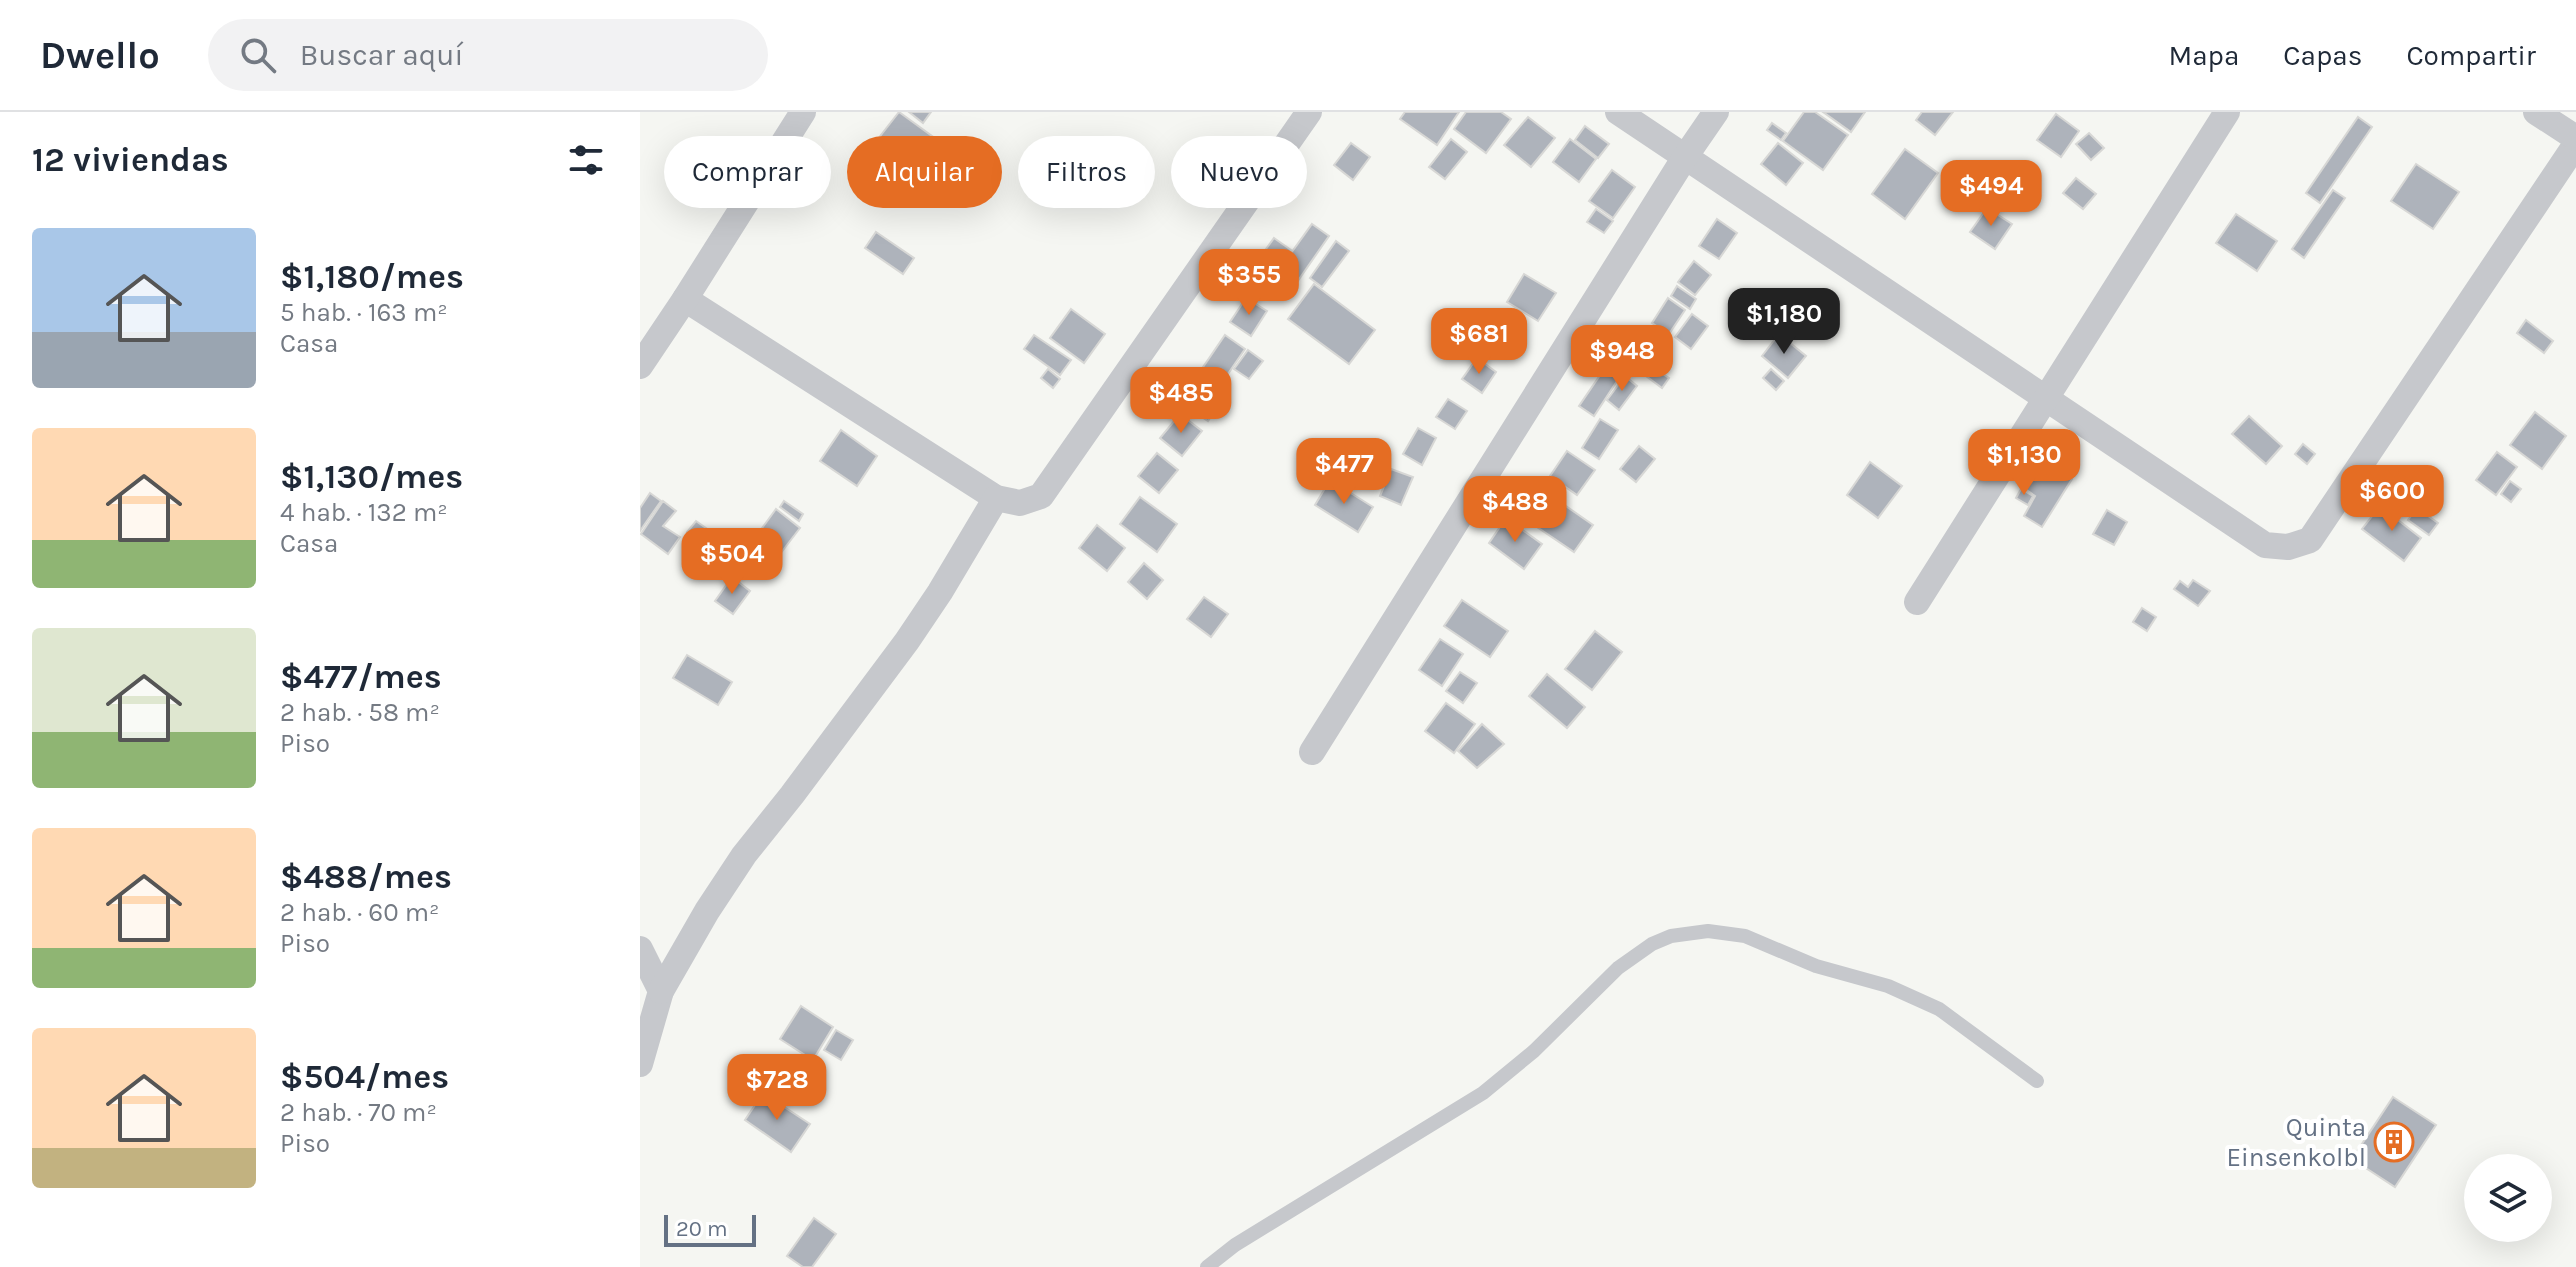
<!DOCTYPE html>
<html lang="es">
<head>
<meta charset="utf-8">
<style>
  body { margin:0; font-family:Karla,sans-serif; background:#f2f2f3; color:#1f2937; height:100vh; display:flex; flex-direction:column; font-size:30px; white-space:nowrap }
  * { box-sizing:border-box; margin:0 }
  p { font-size:26px; color:#747a83 }
  .icon { flex:none; width:44px; height:44px; fill:none; stroke:currentColor; stroke-width:2; stroke-linecap:round; stroke-linejoin:round }
  .map { position:relative; flex:1; overflow:hidden }
  .sheet { display:flex; flex-direction:column; background:#fff; width:640px }
  .sheet>* { flex:none }
  .top-card { position:absolute; left:24px; top:24px; width:760px; height:72px; display:flex; gap:16px }
  .controls { position:absolute; left:1824px; top:1042px; display:grid; gap:16px }
  .controls a { display:grid; place-items:center; width:88px; height:88px; border-radius:50%; background:#fff; box-shadow:0 8px 32px #0002; font-size:40px }
  .scale { position:absolute; left:24px; bottom:20px; width:92px; box-sizing:border-box; padding-left:8px; border:4px solid #647184; border-top:0; font-size:22px; line-height:28px; white-space:nowrap; color:#647184; -webkit-text-stroke:6px #fff; paint-order:stroke }
  .price { position:absolute; translate:-50% -68px; padding:0 18px; border-radius:16px; background:#e56d23; color:#fff; font-size:26px; line-height:52px; filter:drop-shadow(0 2px 4px #0008) }
  .price::after { content:''; position:absolute; left:50%; top:48px; width:24px; height:18px; margin-left:-12px; background:inherit; clip-path:polygon(0 0,100% 0,50% 100%) }
  .price.on { background:#222; color:#fff }
  ul { padding:0; list-style:none }
  li { display:flex; align-items:center; gap:24px; height:200px; padding:0 32px }
  li span { display:grid; place-items:center; flex:none; width:224px; height:160px; border-radius:8px; color:#555 }
  li>.icon { margin-inline-start:auto }
  span .icon { width:96px; height:96px; fill:#fffc; stroke-width:1 }
  li b { font-size:34px }
  h2 { display:flex; justify-content:space-between; align-items:center; height:96px; padding:0 32px; font-size:34px }
  .tag { padding:0 28px; border-radius:36px; background:#fff; box-shadow:0 8px 32px #0002; font-size:28px; line-height:72px }
  .tag.on { background:#e56d23; color:#fff }
  header { display:flex; align-items:center; gap:48px; box-sizing:border-box; height:112px; padding:0 40px; background:#fff; border-bottom:2px solid #e0e1e3 }
  header strong { font-size:38px }
  nav { display:flex; gap:44px; margin-inline-start:auto; font-size:28px }
  .search { width:560px; height:72px; background:#f2f2f3; display:flex; align-items:center; gap:20px; box-sizing:border-box; padding:0 28px; border-radius:44px; color:#747a83; font-size:30px }
  main { display:flex; flex:1; min-height:0 }
  .map>svg:first-child { display:block }
  .building { fill:#aeb3bb; stroke:#d7d7d5; stroke-width:2 }
  .lines { fill:none; stroke-linecap:round; stroke-linejoin:round }
  .service { stroke:#c6c8cc; stroke-width:14 }
  .minor { stroke:#c6c8cc; stroke-width:26 }
  .labels { text-anchor:middle; stroke-width:8; stroke-linejoin:round; paint-order:stroke }
  .poi-label { font-size:26px; fill:#647184; stroke:#fff; text-anchor:end }
</style>
</head>
<body>
<header>
<strong>Dwello</strong>
<div class="search"><svg class="icon" aria-label="search" viewBox="0 0 24 24"><circle cx="10" cy="10" r="6"/><path d="M15 15l6 6"/></svg>Buscar aquí</div>
<nav><a>Mapa</a><a>Capas</a><a>Compartir</a></nav>
</header>
<main>
<section class="sheet">
<h2>12 viviendas<svg class="icon" aria-label="filters" viewBox="0 0 24 24"><path d="M4 7h16M4 17h16"/><circle cx="9" cy="7" r="2"/><circle cx="15" cy="17" r="2"/></svg></h2>
<ul>
<li><span style="background:linear-gradient(#a9c7e8 65%,#9aa5b1 0)"><svg class="icon" aria-label="home" viewBox="0 0 24 24"><path d="M3 11l9-7 9 7M6 9v11h12V9"/></svg></span><div><b>$1,180/mes</b><p>5 hab. · 163 m²</p><p>Casa</p></div></li>
<li><span style="background:linear-gradient(#ffd9b3 70%,#8fb573 0)"><svg class="icon" aria-label="home" viewBox="0 0 24 24"><path d="M3 11l9-7 9 7M6 9v11h12V9"/></svg></span><div><b>$1,130/mes</b><p>4 hab. · 132 m²</p><p>Casa</p></div></li>
<li><span style="background:linear-gradient(#dfe7d0 65%,#8fb573 0)"><svg class="icon" aria-label="home" viewBox="0 0 24 24"><path d="M3 11l9-7 9 7M6 9v11h12V9"/></svg></span><div><b>$477/mes</b><p>2 hab. · 58 m²</p><p>Piso</p></div></li>
<li><span style="background:linear-gradient(#ffd9b3 75%,#8fb573 0)"><svg class="icon" aria-label="home" viewBox="0 0 24 24"><path d="M3 11l9-7 9 7M6 9v11h12V9"/></svg></span><div><b>$488/mes</b><p>2 hab. · 60 m²</p><p>Piso</p></div></li>
<li><span style="background:linear-gradient(#ffd9b3 75%,#c2b280 0)"><svg class="icon" aria-label="home" viewBox="0 0 24 24"><path d="M3 11l9-7 9 7M6 9v11h12V9"/></svg></span><div><b>$504/mes</b><p>2 hab. · 70 m²</p><p>Piso</p></div></li>
</ul>
</section>
<div class="map">
<svg width="1936" height="1155" viewBox="0 0 1936 1155">
  <rect width="100%" height="100%" fill="#f5f6f2"/>
  <g class="building">
    <polygon points="259,0 307,35 282,67 234,32"/>
    <polygon points="269,0 291,0 283,11"/>
    <polygon points="765,0 819,0 797,33 760,7"/>
    <polygon points="826,0 861,0 871,7 846,41 814,17"/>
    <polygon points="1164,0 1175,0 1208,23 1183,58 1143,29"/>
    <polygon points="1183,0 1225,0 1211,20"/>
    <polygon points="1282,0 1313,0 1295,23 1276,8"/>
    <polygon points="1416,2 1439,19 1421,45 1397,28"/>
    <polygon points="888,5 915,26 891,55 864,33"/>
    <polygon points="1718,5 1732,15 1680,91 1666,81"/>
    <polygon points="1132,11 1146,21 1141,28 1127,18"/>
    <polygon points="945,14 969,32 958,46 935,28"/>
    <polygon points="1449,21 1464,36 1451,48 1436,32"/>
    <polygon points="811,27 827,40 805,67 789,55"/>
    <polygon points="930,27 956,47 939,70 913,50"/>
    <polygon points="711,31 730,45 713,68 694,53"/>
    <polygon points="1138,31 1163,51 1146,73 1121,52"/>
    <polygon points="1265,37 1298,61 1265,107 1232,82"/>
    <polygon points="1776,52 1819,80 1793,117 1751,89"/>
    <polygon points="972,58 995,75 973,106 949,89"/>
    <polygon points="1436,66 1456,82 1443,97 1423,81"/>
    <polygon points="1693,78 1705,86 1664,146 1652,137"/>
    <polygon points="1347,96 1372,112 1355,137 1330,120"/>
    <polygon points="956,97 973,109 964,121 947,110"/>
    <polygon points="1596,102 1637,129 1617,159 1576,131"/>
    <polygon points="1077,107 1097,121 1079,147 1059,134"/>
    <polygon points="672,112 689,124 646,186 628,173"/>
    <polygon points="236,120 274,146 263,162 225,136"/>
    <polygon points="634,126 651,138 643,150 626,137"/>
    <polygon points="696,129 709,139 682,175 670,166"/>
    <polygon points="1054,149 1071,163 1055,183 1038,170"/>
    <polygon points="884,162 916,181 898,209 867,190"/>
    <polygon points="674,172 735,218 709,252 648,207"/>
    <polygon points="1037,174 1056,187 1050,197 1031,184"/>
    <polygon points="606,186 627,199 611,224 590,210"/>
    <polygon points="1028,186 1045,198 1029,222 1012,211"/>
    <polygon points="431,197 465,222 444,251 410,226"/>
    <polygon points="853,198 879,217 864,238 837,219"/>
    <polygon points="1052,202 1068,214 1051,237 1035,225"/>
    <polygon points="1886,208 1913,229 1904,241 1877,221"/>
    <polygon points="1139,222 1166,244 1148,266 1122,244"/>
    <polygon points="394,223 431,248 420,263 384,237"/>
    <polygon points="585,223 605,237 579,275 559,261"/>
    <polygon points="1000,224 1019,234 1003,263 983,252"/>
    <polygon points="608,238 623,249 609,267 594,257"/>
    <polygon points="837,246 856,260 842,281 822,267"/>
    <polygon points="967,253 981,263 954,304 939,294"/>
    <polygon points="1012,255 1029,266 1022,276 1006,264"/>
    <polygon points="408,257 420,267 413,276 401,266"/>
    <polygon points="1131,257 1144,269 1136,278 1123,266"/>
    <polygon points="985,264 997,274 979,298 967,288"/>
    <polygon points="558,265 585,283 568,309 541,291"/>
    <polygon points="808,287 827,299 815,317 796,305"/>
    <polygon points="1895,300 1926,324 1902,357 1870,333"/>
    <polygon points="540,302 562,319 542,344 520,326"/>
    <polygon points="1609,304 1642,334 1626,352 1592,322"/>
    <polygon points="960,307 978,318 959,347 942,336"/>
    <polygon points="778,316 796,326 782,353 763,342"/>
    <polygon points="201,318 237,344 217,374 180,349"/>
    <polygon points="1663,332 1675,342 1667,352 1655,342"/>
    <polygon points="999,334 1015,347 996,370 980,357"/>
    <polygon points="927,339 955,358 937,383 910,364"/>
    <polygon points="1857,340 1877,355 1856,383 1836,368"/>
    <polygon points="517,341 538,358 519,381 498,364"/>
    <polygon points="1398,346 1432,367 1402,415 1384,404 1395,384 1381,374"/>
    <polygon points="1230,350 1262,374 1238,406 1207,383"/>
    <polygon points="751,357 773,365 761,393 740,384"/>
    <polygon points="690,368 733,395 718,420 675,393"/>
    <polygon points="1870,369 1881,377 1871,390 1861,382"/>
    <polygon points="1381,377 1393,384 1388,393 1376,386"/>
    <polygon points="10,381 21,389 0,419 0,396"/>
    <polygon points="500,385 537,412 517,440 480,412"/>
    <polygon points="913,385 953,413 934,440 894,413"/>
    <polygon points="23,389 36,399 23,414 40,425 28,442 1,422"/>
    <polygon points="144,389 163,402 159,409 140,395"/>
    <polygon points="1740,394 1781,426 1764,449 1722,417"/>
    <polygon points="1777,396 1798,411 1789,423 1768,408"/>
    <polygon points="136,397 160,416 127,459 103,442"/>
    <polygon points="1467,398 1487,410 1474,433 1453,422"/>
    <polygon points="866,406 902,432 884,457 849,431"/>
    <polygon points="56,409 77,424 68,436 47,420"/>
    <polygon points="457,413 485,436 467,459 439,436"/>
    <polygon points="504,451 523,468 507,487 488,470"/>
    <polygon points="92,465 110,479 93,502 75,489"/>
    <polygon points="1553,468 1570,479 1558,494 1534,477 1540,469 1548,475"/>
    <polygon points="564,485 588,502 571,525 547,507"/>
    <polygon points="822,488 868,519 850,545 804,514"/>
    <polygon points="1502,496 1516,505 1507,519 1493,510"/>
    <polygon points="955,519 982,540 952,578 925,557"/>
    <polygon points="800,527 823,542 802,574 779,558"/>
    <polygon points="47,543 92,570 78,593 33,566"/>
    <polygon points="820,560 837,571 823,591 806,579"/>
    <polygon points="907,562 945,595 927,616 889,584"/>
    <polygon points="806,591 835,612 814,641 785,619"/>
    <polygon points="842,612 864,632 837,656 818,639"/>
    <polygon points="161,894 193,915 173,948 140,927"/>
    <polygon points="196,918 213,928 201,948 184,938"/>
    <polygon points="123,981 170,1012 151,1040 105,1008"/>
    <polygon points="1753,985 1796,1013 1755,1075 1712,1047"/>
    <polygon points="174,1106 196,1122 172,1155 163,1155 147,1144"/>
  </g>
  <g class="lines">
    <polyline class="service" points="567,1155 595,1133 843,981 894,939 978,856 1012,832 1031,824 1068,819 1105,824 1176,854 1248,874 1299,897 1397,969"/>
    <g class="minor">
      <polyline points="978,0 1625,433 1648,435 1670,428 1936,32"/>
      <polyline points="1896,0 1936,26"/>
      <polyline points="45,187 356,386 380,391 401,384 669,0"/>
      <polyline points="0,254 45,187 163,0"/>
      <polyline points="1277,490 1587,0"/>
      <polyline points="672,640 1045,45 1076,0"/>
      <polyline points="0,837 21,879 0,952"/>
      <polyline points="21,879 67,799 104,743 152,683 267,529 300,480 356,386"/>
    </g>
  </g>
  <defs>
    <g id="building-ring" transform="scale(2)"><circle r="9.5" fill="#fff" stroke="#e56d23" stroke-width="1.5"/><path d="M-4-6H4V6H1V3H-1V6H-4ZM-2.5-4.3h1.7v1.8h-1.7ZM.8-4.3h1.7v1.8H.8ZM-2.5-1h1.7V.8h-1.7ZM.8-1h1.7V.8H.8Z" fill="#e56d23"/></g>
  </defs>
  <g fill-rule="evenodd">
    <use href="#building-ring" x="1754" y="1030"/>
  </g>
  <g class="labels">
    <g class="poi-label">
      <text x="1726" y="1024">Quinta<tspan x="1726" dy="30">Einsenkolbl</tspan></text>
    </g>
  </g>
</svg>
<div class="controls">
<a><svg class="icon" aria-label="layers" viewBox="0 0 24 24"><path d="M12 4l9 5-9 5-9-5zM3 14l9 5 9-5"/></svg></a>
</div>
<div class="scale">20 m</div>
<b class="price" style="left:1351px;top:116px">$494</b>
<b class="price" style="left:609px;top:205px">$355</b>
<b class="price on" style="left:1144px;top:244px">$1,180</b>
<b class="price" style="left:839px;top:264px">$681</b>
<b class="price" style="left:982px;top:281px">$948</b>
<b class="price" style="left:541px;top:323px">$485</b>
<b class="price" style="left:1384px;top:385px">$1,130</b>
<b class="price" style="left:704px;top:394px">$477</b>
<b class="price" style="left:1752px;top:421px">$600</b>
<b class="price" style="left:875px;top:432px">$488</b>
<b class="price" style="left:92px;top:484px">$504</b>
<b class="price" style="left:137px;top:1010px">$728</b>
<div class="top-card">
<a class="tag">Comprar</a>
<a class="tag on">Alquilar</a>
<a class="tag">Filtros</a>
<a class="tag">Nuevo</a>
</div>
</div>
</main>
</body>
</html>
